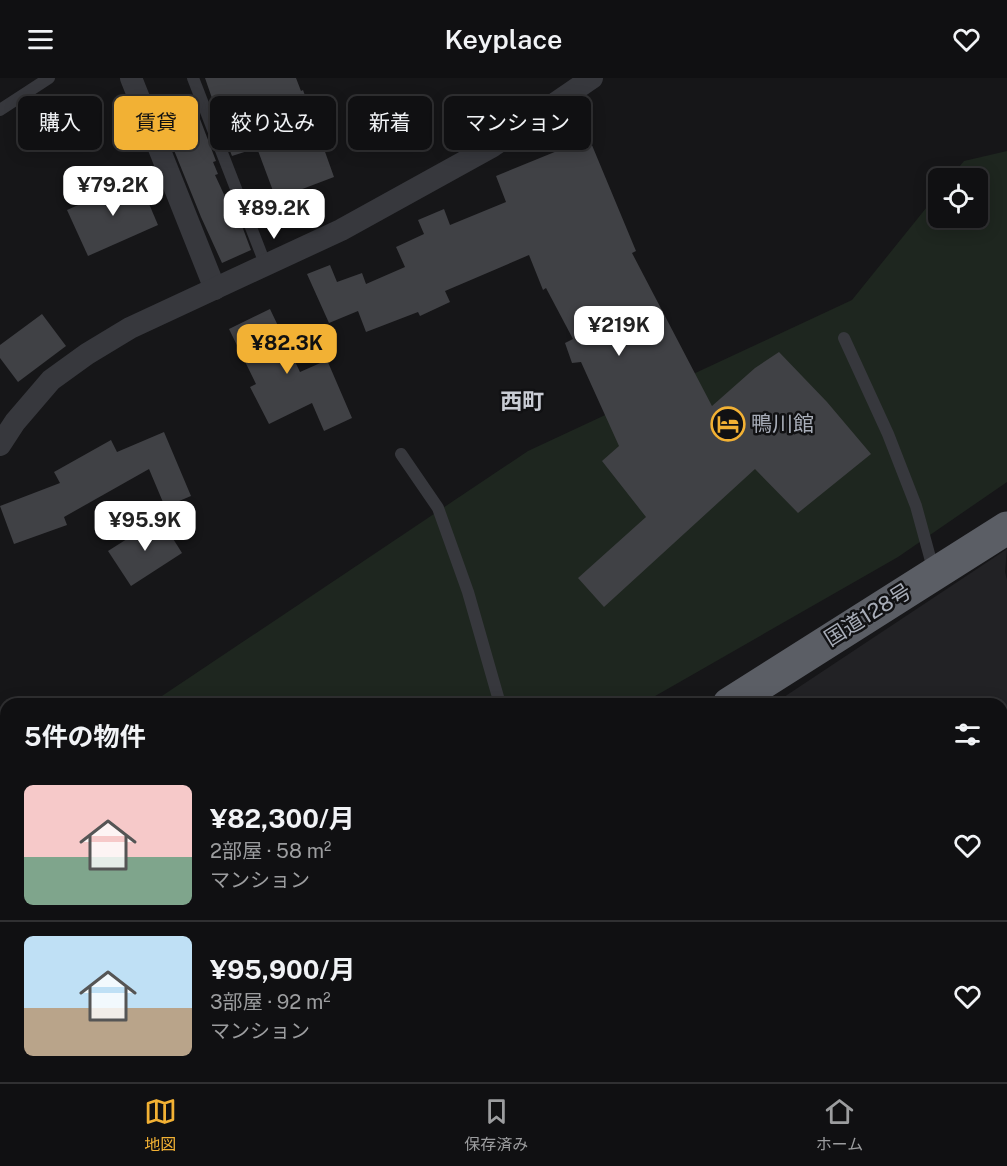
<!DOCTYPE html>
<html lang="ja">
<head>
<meta charset="utf-8">
<style>
  body { margin:0; font-family:"Public Sans","Noto Sans JP",sans-serif; background:#19191b; color:#f1f3f6; height:100vh; display:flex; flex-direction:column; font-size:22px; white-space:nowrap }
  * { box-sizing:border-box; margin:0 }
  p { font-size:20px; color:#9c9d9f }
  .icon { flex:none; width:33px; height:33px; fill:none; stroke:currentColor; stroke-width:2; stroke-linecap:round; stroke-linejoin:round }
  .map { position:relative; flex:1; overflow:hidden }
  .drawer { position:absolute; left:0px; top:620px; width:1008px; height:386px; display:flex; flex-direction:column; background:#101012; border-radius:18px 18px 0 0; box-shadow:0 3px 15px #0003,0 0 0 2px #303032 }
  .drawer>* { flex:none }
  .banner { position:absolute; left:18px; top:18px; width:600px; height:54px; display:flex; gap:12px }
  .fabs { position:absolute; left:928px; top:90px; display:grid; gap:12px }
  .fabs a { display:grid; place-items:center; width:60px; height:60px; border-radius:9px; background:#101012; box-shadow:0 3px 15px #0003,0 0 0 2px #303032; font-size:30px }
  .price { position:absolute; translate:-50% -51px; padding:0 14px; border-radius:12px; background:#fff; color:#222; font-size:20px; line-height:39px; filter:drop-shadow(0 2px 3px #0008) }
  .price::after { content:''; position:absolute; left:50%; top:36px; width:18px; height:14px; margin-left:-9px; background:inherit; clip-path:polygon(0 0,100% 0,50% 100%) }
  .price.on { background:#f2b134; color:#111 }
  ul { padding:0; list-style:none }
  li { display:flex; align-items:center; gap:18px; height:150px; padding:0 24px }
  li+li { border-top:2px solid #303032 }
  li span { display:grid; place-items:center; flex:none; width:168px; height:120px; border-radius:9px; color:#555 }
  li>.icon { margin-inline-start:auto }
  span .icon { width:72px; height:72px; fill:#fffc; stroke-width:1 }
  li b { font-size:26px }
  h2 { display:flex; justify-content:space-between; align-items:center; height:72px; padding:0 24px; font-size:26px }
  .tag { padding:0 21px; border-radius:9px; background:#101012; box-shadow:0 3px 15px #0003,0 0 0 2px #303032; font-size:21px; line-height:54px }
  .tag.on { background:#f2b134; color:#111 }
  header { display:flex; justify-content:space-between; align-items:center; height:78px; padding:0 24px; background:#101012; font-size:27px; font-weight:600 }
  .tab-bar { display:flex; justify-content:space-around; align-items:center; height:84px; border-top:2px solid #303032; background:#101012; font-size:16px; color:#9c9d9f }
  .tab-bar a { display:grid; justify-items:center; gap:3px }
  .tab-bar .on { color:#f2b134 }
  .map>svg:first-child { display:block }
  .built { fill:#222225 }
  .green { fill:#1e261f }
  .building { fill:#404145 }
  .lines { fill:none; stroke-linecap:round; stroke-linejoin:round }
  .path { stroke:#3d3f44; stroke-width:4; stroke-dasharray:3 4.5; stroke-linecap:butt }
  .service { stroke:#37383d; stroke-width:12 }
  .minor { stroke:#37383d; stroke-width:22 }
  .trunk { stroke:#5b5e65; stroke-width:33 }
  .labels { text-anchor:middle; stroke-width:5; stroke-linejoin:round; paint-order:stroke }
  .poi-label { font-size:21px; fill:#a8adb8; stroke:#111113; text-anchor:start }
  .street-label { font-size:21px; fill:#a8adb8; stroke:#111113 }
  .neighbourhood-label { font-size:22px; font-weight:bold; fill:#c9ccd4; stroke:#111113 }
</style>
</head>
<body>
<header><svg class="icon" aria-label="menu" viewBox="0 0 24 24"><path d="M4 6h16M4 12h16M4 18h16"/></svg>Keyplace<svg class="icon" aria-label="heart" viewBox="0 0 24 24"><path d="M12 20l-8-8c-3-5 5-10 8-4 3-6 11-1 8 4z"/></svg></header>
<div class="map">
<svg width="1007" height="1004" viewBox="0 0 1007 1004">
  <rect width="100%" height="100%" fill="#161618"/>
  <g class="built">
    <polygon points="1007,471 1005,494 1007,502 1007,871 1002,874 1002,626 775,625"/>
    <polygon points="225,999 803,999 795,1004 218,1004"/>
  </g>
  <g class="green">
    <polygon points="1007,73 1007,404 898,479 643,625 150,626 528,373 852,222 939,114 939,140 978,140 978,100 950,100 964,83"/>
    <polygon points="6,722 6,999 76,999 69,1004 0,1004 0,726"/>
    <polygon points="219,999 428,999 425,1004 212,1004"/>
  </g>
  <g class="building">
    <polygon points="205,0 296,0 301,13 303,12 334,99 276,121 257,70 232,78 212,27 214,26"/>
    <polygon points="197,33 216,83 213,84 218,96 215,97 239,149 242,148 251,172 222,185 201,139 163,45"/>
    <polygon points="589,60 636,173 632,175 712,328 755,290 779,274 827,324 871,376 798,435 755,391 604,529 578,500 646,439 602,383 619,368 581,284 572,285 565,265 573,261 546,210 543,212 529,177 445,213 450,224 420,238 418,234 366,254 358,233 329,245 307,196 330,187 337,204 362,195 366,206 405,189 396,169 424,156 418,142 444,131 450,147 506,124 496,98"/>
    <polygon points="138,100 158,147 88,178 67,132"/>
    <polygon points="270,231 300,294 327,282 352,340 324,353 312,325 269,346 250,309 256,306 229,251"/>
    <polygon points="42,236 66,268 18,304 0,280 0,267"/>
    <polygon points="164,354 191,418 165,429 149,391 64,439 67,447 14,466 0,428 60,405 54,394 111,362 117,374"/>
    <polygon points="160,440 182,475 131,508 108,473"/>
  </g>
  <g class="lines">
    <g class="path">
      <polyline points="1002,888 1007,885"/>
      <polyline points="582,999 585,1004"/>
      <polyline points="633,999 637,1004"/>
      <polyline points="821,1004 829,999"/>
    </g>
    <g class="service">
      <polyline points="193,0 266,188"/>
      <polyline points="0,32 49,0"/>
      <polyline points="844,260 888,356 916,428 934,494"/>
      <polyline points="401,376 438,430 468,514 500,626"/>
    </g>
    <g class="minor">
      <polyline points="131,0 215,211"/>
      <polyline points="0,367 15,344 51,302 87,276 130,250 341,152 493,68 592,0"/>
      <polyline points="0,811 6,819"/>
      <polyline points="143,999 147,1004"/>
    </g>
    <g class="trunk">
      <polyline points="729,626 1007,450"/>
      <polyline points="167,1004 174,999"/>
    </g>
  </g>
  <defs>
    <g id="hotel-ring" transform="scale(1.725)"><circle r="9.5" fill="#111113" stroke="#f2b134" stroke-width="1.5"/><path d="M-6-4.5h1.5V1H6V5H4.5V3h-9V5H-6ZM-4 0a1.8 1.8 0 1 1 3.6 0ZM.5 0V-2.5h3Q6-2.5 6 0Z" fill="#f2b134"/></g>
  </defs>
  <g fill-rule="evenodd">
    <use href="#hotel-ring" x="728" y="346"/>
  </g>
  <g class="labels">
    <g class="poi-label">
      <text x="751" y="353">鴨川館</text>
    </g>
    <g class="street-label">
      <text transform="translate(868 537) rotate(-32)" y="7">国道128号</text>
    </g>
    <g class="neighbourhood-label">
      <text x="522" y="331">西町</text>
    </g>
  </g>
</svg>
<div class="fabs">
<a><svg class="icon" aria-label="locate" viewBox="0 0 24 24"><circle cx="12" cy="12" r="6"/><path d="M12 2v4M12 18v4M2 12h4M18 12h4"/></svg></a>
</div>
<b class="price" style="left:113px;top:139px">¥79.2K</b>
<b class="price" style="left:274px;top:162px">¥89.2K</b>
<b class="price" style="left:619px;top:279px">¥219K</b>
<b class="price on" style="left:287px;top:297px">¥82.3K</b>
<b class="price" style="left:145px;top:474px">¥95.9K</b>
<div class="banner">
<a class="tag">購入</a>
<a class="tag on">賃貸</a>
<a class="tag">絞り込み</a>
<a class="tag">新着</a>
<a class="tag">マンション</a>
</div>
<section class="drawer">
<h2>5件の物件<svg class="icon" aria-label="filters" viewBox="0 0 24 24"><path d="M4 7h16M4 17h16"/><circle cx="9" cy="7" r="2"/><circle cx="15" cy="17" r="2"/></svg></h2>
<ul>
<li><span style="background:linear-gradient(#f6c9c9 60%,#7fa58c 0)"><svg class="icon" aria-label="home" viewBox="0 0 24 24"><path d="M3 11l9-7 9 7M6 9v11h12V9"/></svg></span><div><b>¥82,300/月</b><p>2部屋 · 58 m²</p><p>マンション</p></div><svg class="icon" aria-label="heart" viewBox="0 0 24 24"><path d="M12 20l-8-8c-3-5 5-10 8-4 3-6 11-1 8 4z"/></svg></li>
<li><span style="background:linear-gradient(#bfe0f5 60%,#b9a48a 0)"><svg class="icon" aria-label="home" viewBox="0 0 24 24"><path d="M3 11l9-7 9 7M6 9v11h12V9"/></svg></span><div><b>¥95,900/月</b><p>3部屋 · 92 m²</p><p>マンション</p></div><svg class="icon" aria-label="heart" viewBox="0 0 24 24"><path d="M12 20l-8-8c-3-5 5-10 8-4 3-6 11-1 8 4z"/></svg></li>
</ul>
</section>
</div>
<nav class="tab-bar">
<a class="on"><svg class="icon" aria-label="map" viewBox="0 0 24 24"><path d="M3 6l6-2 6 2 6-2v14l-6 2-6-2-6 2zM9 4v14M15 6v14"/></svg>地図</a>
<a><svg class="icon" aria-label="saved" viewBox="0 0 24 24"><path d="M7 4h10v16l-5-4-5 4z"/></svg>保存済み</a>
<a><svg class="icon" aria-label="home" viewBox="0 0 24 24"><path d="M3 11l9-7 9 7M6 9v11h12V9"/></svg>ホーム</a>
</nav>
</body>
</html>
